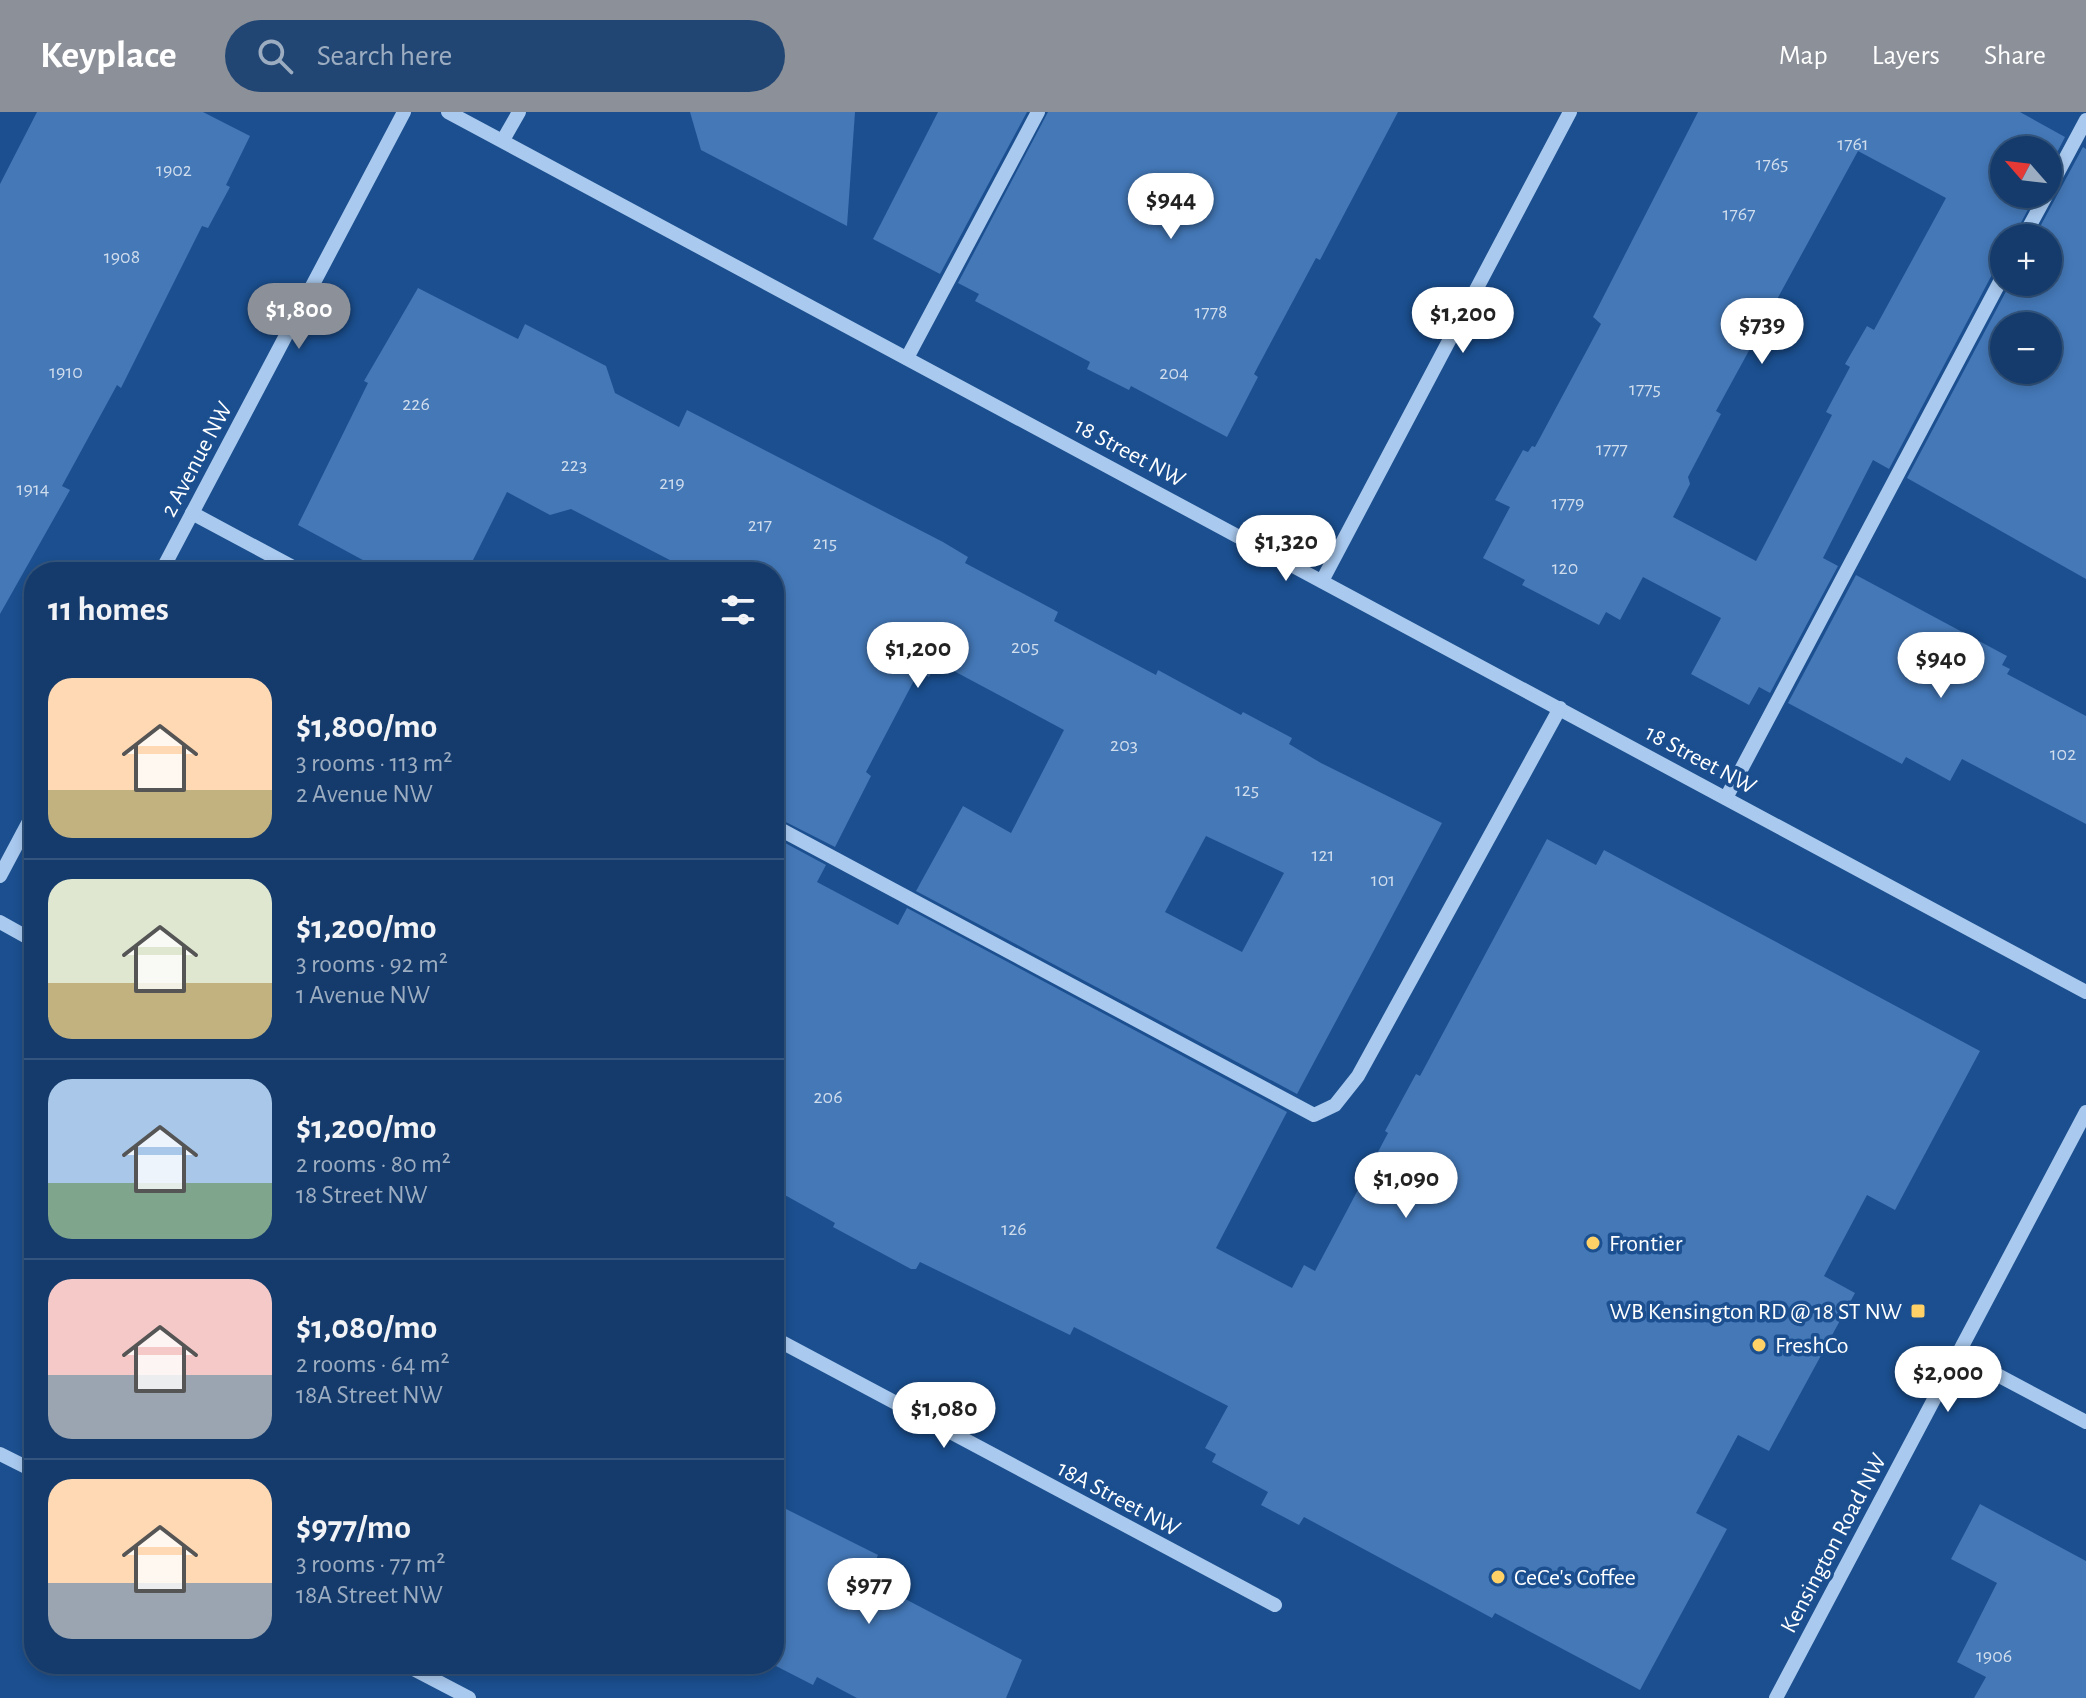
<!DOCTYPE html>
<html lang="en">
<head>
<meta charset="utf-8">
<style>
  body { margin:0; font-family:"Alegreya Sans",sans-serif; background:#214673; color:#f1f3f6; height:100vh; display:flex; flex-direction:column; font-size:30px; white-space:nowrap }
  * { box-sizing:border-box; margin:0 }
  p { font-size:26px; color:#9dadc1 }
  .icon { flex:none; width:44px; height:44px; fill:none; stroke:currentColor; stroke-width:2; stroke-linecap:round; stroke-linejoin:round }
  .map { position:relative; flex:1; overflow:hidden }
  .sheet { position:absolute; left:24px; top:450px; width:760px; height:1112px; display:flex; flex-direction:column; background:#143b6b; border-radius:32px; box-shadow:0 4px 12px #0003,0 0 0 2px #33557e }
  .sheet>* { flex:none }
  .needle { width:52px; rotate:298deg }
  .tools { position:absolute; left:1990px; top:24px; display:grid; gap:16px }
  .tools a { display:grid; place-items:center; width:72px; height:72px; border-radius:50%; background:#143b6b; box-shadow:0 4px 12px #0003,0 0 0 2px #33557e; font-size:40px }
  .price { position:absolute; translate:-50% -68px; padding:0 18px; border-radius:28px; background:#fff; color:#222; font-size:26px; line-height:52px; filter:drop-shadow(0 2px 4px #0008) }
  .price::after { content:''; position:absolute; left:50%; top:48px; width:24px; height:18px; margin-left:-12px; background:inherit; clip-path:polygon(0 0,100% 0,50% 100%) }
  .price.on { background:#8c9099; color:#fff }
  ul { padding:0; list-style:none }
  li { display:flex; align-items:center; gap:24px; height:200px; padding:0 24px }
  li+li { border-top:2px solid #33557e }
  li span { display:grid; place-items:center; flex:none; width:224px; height:160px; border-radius:24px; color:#555 }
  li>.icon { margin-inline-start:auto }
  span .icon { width:96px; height:96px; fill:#fffc; stroke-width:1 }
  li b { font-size:34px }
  h2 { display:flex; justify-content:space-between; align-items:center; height:96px; padding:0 24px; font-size:34px }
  header { display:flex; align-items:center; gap:48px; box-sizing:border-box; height:112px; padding:0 40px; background:#8c9099; color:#fff }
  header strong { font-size:38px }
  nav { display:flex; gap:44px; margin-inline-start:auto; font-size:28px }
  .search { width:560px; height:72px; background:#214673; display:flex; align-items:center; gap:20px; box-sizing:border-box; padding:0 28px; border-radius:44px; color:#9dadc1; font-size:30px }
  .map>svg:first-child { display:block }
  .building { fill:#4478b7; fill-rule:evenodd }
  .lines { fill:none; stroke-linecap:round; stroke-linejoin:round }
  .minor { stroke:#a9c9ee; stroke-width:14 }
  .poi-dot { fill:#ffd166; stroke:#1b4f8f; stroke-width:3 }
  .labels { text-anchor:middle; stroke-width:7; stroke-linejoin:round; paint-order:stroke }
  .number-label { font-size:20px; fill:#d0dded }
  .street-label { font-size:24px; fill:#fff; stroke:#1b4f8f }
  .poi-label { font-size:24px; fill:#fff; stroke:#1b4f8f; text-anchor:start }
</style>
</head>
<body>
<header>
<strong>Keyplace</strong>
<div class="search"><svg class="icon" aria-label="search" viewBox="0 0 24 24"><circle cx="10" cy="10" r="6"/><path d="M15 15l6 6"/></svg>Search here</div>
<nav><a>Map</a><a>Layers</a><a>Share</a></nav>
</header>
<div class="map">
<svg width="2086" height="1586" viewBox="0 0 2086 1586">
  <rect width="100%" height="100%" fill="#1b4f8f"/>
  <g class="building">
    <polygon points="37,0 203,0 250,24 226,73 230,75 208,116 202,114 121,276 117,273 62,374 70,378 0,502 0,72"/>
    <polygon points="690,0 855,0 847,114 701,38"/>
    <polygon points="938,0 1027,0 940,162 873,127"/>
    <polygon points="1048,0 1398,0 1320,148 1316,146 1254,262 1258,265 1227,325 1131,274 1129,278 1087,257 1090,250 975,189 979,182 958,171"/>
    <path d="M1698,0H2020L2065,25L2048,58V38H2004V82H2036L2013,126H2004V152L1995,157L1889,357L1873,348L1823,446L1838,454L1770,581L1759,575L1749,593L1691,562L1721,506L1643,465L1620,508L1606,500L1599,513L1522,473L1525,468L1483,446L1510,395L1495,388L1523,338L1528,340L1532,334L1535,335L1601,212L1593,205ZM1858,39L1946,86L1874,218L1867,214L1845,252L1850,255L1826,300L1832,303L1756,449L1673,405L1690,372L1688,365L1721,302L1716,299Z"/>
    <path d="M2083,35L2086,37V467L1907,366L2011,170H2048V126H2034ZM2004,214H2048V258H2004Z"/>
    <path d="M418,176L518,227L525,212L606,254L615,281L679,315L687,298L943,430L968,445L965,451L1058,500L1054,509L1156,563L1158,558L1241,603L1243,600L1292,626L1289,632L1321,651L1442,711L1297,982L916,779L963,694L1011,721L1064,618L937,550L929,565L919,559L866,660L871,664L835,735L774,704V460H693L571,397L550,403L507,380L467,460H385L298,413L368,271L364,269ZM1206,724L1284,761L1242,840L1165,800Z"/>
    <polygon points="1856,463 2007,544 2002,553 2010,557 2007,562 2086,604 2086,712 1962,647 1950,669 1906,645 1902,652 1788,591"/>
    <polygon points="774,725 826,753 817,770 898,813 907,796 1287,1000 1216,1136 1292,1176 1304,1153 1315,1159 1388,1021 1385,1019 1416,962 1420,964 1547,727 1596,753 1604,738 1980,939 1895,1098 1867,1083 1824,1164 1855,1181 1769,1339 1738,1323 1696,1401 1727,1417 1640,1578 1495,1501 1492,1506 1304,1405 1299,1413 1261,1393 1268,1380 1212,1350 1216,1342 1205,1336 1228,1294 1074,1215 1070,1223 920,1150 916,1157 911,1157 833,1115 835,1111 774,1077"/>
    <polygon points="774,1391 878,1443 867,1467 1022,1548 1006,1586 857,1586 817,1565 813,1573 774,1553"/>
    <polygon points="1980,1392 2086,1449 2086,1586 1974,1586 1986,1565 1957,1550 1997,1471 1951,1447"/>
  </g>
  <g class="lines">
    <g class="minor">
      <polyline points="448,0 2086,880"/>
      <polyline points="503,28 519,0"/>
      <polyline points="2048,79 2086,8"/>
      <polyline points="2023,126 2047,82"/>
      <polyline points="907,246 1038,0"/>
      <polyline points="192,401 302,460"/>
      <polyline points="161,460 404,0"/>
      <polyline points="1322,469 1570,0"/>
      <polyline points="1726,686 2004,162"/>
      <polyline points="774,714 1314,1003 1335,993 1358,964 1560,596"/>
      <polyline points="0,764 34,700"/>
      <polyline points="0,810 34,829"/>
      <polyline points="774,1226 1275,1493"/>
      <polyline points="1958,1242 2086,1310"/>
      <polyline points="0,1342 34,1359"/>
      <polyline points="404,1552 469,1586"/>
      <polyline points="1776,1586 2086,1000"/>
    </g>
  </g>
  <g class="poi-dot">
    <circle cx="1593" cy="1131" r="8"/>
    <rect x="1910" y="1191" width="16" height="16" rx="4"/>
    <circle cx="1759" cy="1233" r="8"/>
    <circle cx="1498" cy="1465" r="8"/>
  </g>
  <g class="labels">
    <g class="number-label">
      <text x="1853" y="38">1761</text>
      <text x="1772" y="58">1765</text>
      <text x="174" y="64">1902</text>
      <text x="1739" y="108">1767</text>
      <text x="122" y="151">1908</text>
      <text x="1211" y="206">1778</text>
      <text x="66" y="266">1910</text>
      <text x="1174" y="267">204</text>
      <text x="1645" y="283">1775</text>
      <text x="416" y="298">226</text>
      <text x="1612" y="343">1777</text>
      <text x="574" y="359">223</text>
      <text x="672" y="377">219</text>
      <text x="33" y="383">1914</text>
      <text x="1568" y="397">1779</text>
      <text x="760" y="419">217</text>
      <text x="825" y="437">215</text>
      <text x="1565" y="462">120</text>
      <text x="1025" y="541">205</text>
      <text x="1124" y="639">203</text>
      <text x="2063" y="648">102</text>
      <text x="1247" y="684">125</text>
      <text x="1323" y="749">121</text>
      <text x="1383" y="774">101</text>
      <text x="828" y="991">206</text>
      <text x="1014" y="1123">126</text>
      <text x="1994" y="1550">1906</text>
    </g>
    <g class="street-label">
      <text transform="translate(1130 340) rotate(28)" y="8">18 Street NW</text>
      <text transform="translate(196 347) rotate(-62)" y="8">2 Avenue NW</text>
      <text transform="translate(1701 647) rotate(28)" y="8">18 Street NW</text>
      <text transform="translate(1119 1386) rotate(28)" y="8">18A Street NW</text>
      <text transform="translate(1833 1431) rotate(-62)" y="8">Kensington Road NW</text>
    </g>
    <g class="poi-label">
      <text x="1609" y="1139">Frontier</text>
      <text x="1902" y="1207" text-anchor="end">WB Kensington RD @ 18 ST NW</text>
      <text x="1775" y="1241">FreshCo</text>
      <text x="1514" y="1473">CeCe's Coffee</text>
    </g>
  </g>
</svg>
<div class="tools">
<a><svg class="needle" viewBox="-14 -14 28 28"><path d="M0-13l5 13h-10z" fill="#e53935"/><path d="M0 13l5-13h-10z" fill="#9dadc1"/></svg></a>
<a>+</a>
<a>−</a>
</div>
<b class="price" style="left:1171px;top:129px">$944</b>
<b class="price on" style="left:299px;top:239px">$1,800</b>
<b class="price" style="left:1463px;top:243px">$1,200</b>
<b class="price" style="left:1762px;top:254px">$739</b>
<b class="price" style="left:1286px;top:471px">$1,320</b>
<b class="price" style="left:918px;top:578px">$1,200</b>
<b class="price" style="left:1941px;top:588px">$940</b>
<b class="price" style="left:1406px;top:1108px">$1,090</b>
<b class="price" style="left:1948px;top:1302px">$2,000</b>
<b class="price" style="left:944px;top:1338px">$1,080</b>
<b class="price" style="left:869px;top:1514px">$977</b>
<section class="sheet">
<h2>11 homes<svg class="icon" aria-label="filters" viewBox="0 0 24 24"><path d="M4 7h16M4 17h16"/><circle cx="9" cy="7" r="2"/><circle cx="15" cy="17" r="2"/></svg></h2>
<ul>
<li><span style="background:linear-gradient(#ffd9b3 70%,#c2b280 0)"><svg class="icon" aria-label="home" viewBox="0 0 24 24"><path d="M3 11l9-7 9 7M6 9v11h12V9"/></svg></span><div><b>$1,800/mo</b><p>3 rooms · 113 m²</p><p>2 Avenue NW</p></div></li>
<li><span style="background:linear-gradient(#dfe7d0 65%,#c2b280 0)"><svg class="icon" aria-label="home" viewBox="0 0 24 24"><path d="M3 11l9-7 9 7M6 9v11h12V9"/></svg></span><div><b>$1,200/mo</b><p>3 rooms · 92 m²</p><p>1 Avenue NW</p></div></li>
<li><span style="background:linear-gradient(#a9c7e8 65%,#7fa58c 0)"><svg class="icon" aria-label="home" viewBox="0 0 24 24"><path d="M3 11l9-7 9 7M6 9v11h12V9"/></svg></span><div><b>$1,200/mo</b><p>2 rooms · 80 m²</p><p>18 Street NW</p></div></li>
<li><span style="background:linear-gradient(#f6c9c9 60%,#9aa5b1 0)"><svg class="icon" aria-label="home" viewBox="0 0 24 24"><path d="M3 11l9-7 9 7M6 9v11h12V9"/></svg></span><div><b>$1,080/mo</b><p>2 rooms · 64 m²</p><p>18A Street NW</p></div></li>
<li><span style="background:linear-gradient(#ffd9b3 65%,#9aa5b1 0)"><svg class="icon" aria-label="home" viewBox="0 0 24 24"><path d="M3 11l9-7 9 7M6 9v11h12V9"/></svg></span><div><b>$977/mo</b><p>3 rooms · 77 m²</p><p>18A Street NW</p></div></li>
</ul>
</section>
</div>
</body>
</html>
